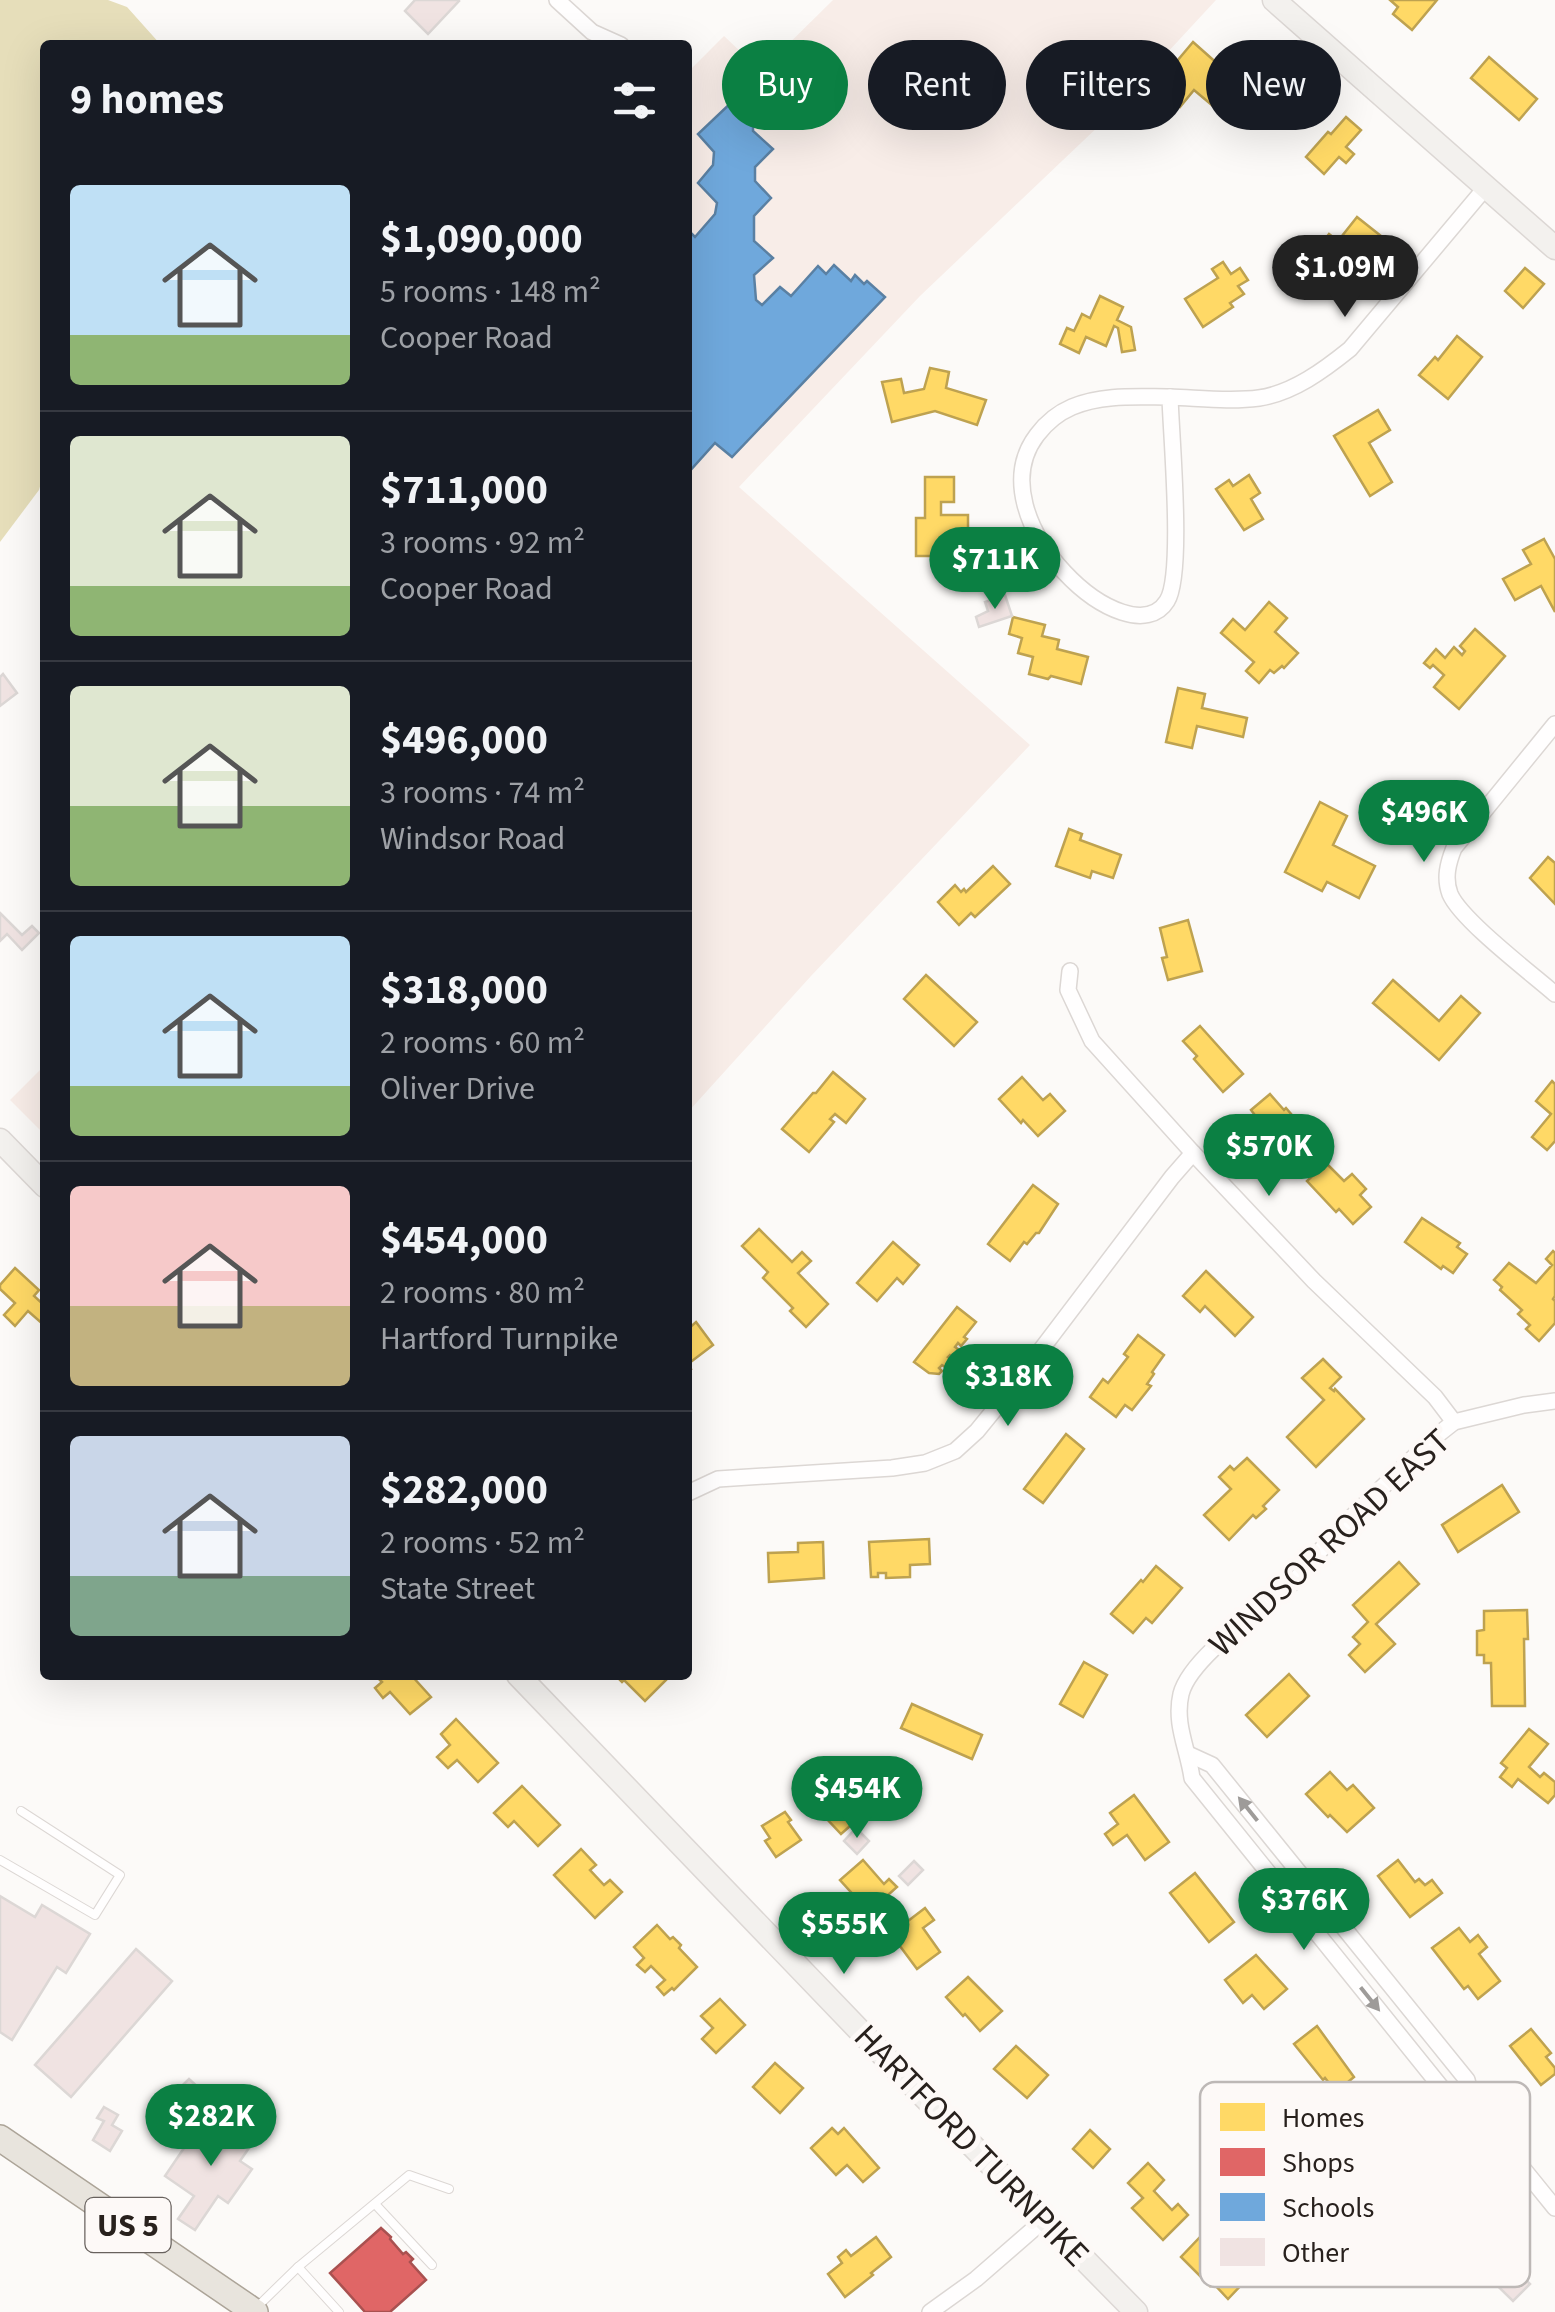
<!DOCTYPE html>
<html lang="en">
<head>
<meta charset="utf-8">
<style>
  body { margin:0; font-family:"Source Sans 3",sans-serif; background:#242831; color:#f1f3f6; height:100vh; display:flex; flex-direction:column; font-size:38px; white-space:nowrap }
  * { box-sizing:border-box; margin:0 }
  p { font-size:32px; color:#9ea1a6 }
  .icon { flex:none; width:55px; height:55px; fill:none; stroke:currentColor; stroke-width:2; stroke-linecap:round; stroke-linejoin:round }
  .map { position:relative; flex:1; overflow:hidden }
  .sheet { position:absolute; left:40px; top:40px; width:652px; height:1640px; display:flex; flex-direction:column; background:#171b24; border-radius:10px; box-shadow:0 10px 40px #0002 }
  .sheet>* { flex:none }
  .hud { position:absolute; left:722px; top:40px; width:682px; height:90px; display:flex; gap:20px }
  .price { position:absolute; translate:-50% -85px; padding:0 22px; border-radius:35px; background:#0b8043; color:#fff; font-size:32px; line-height:65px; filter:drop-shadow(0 2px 5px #0008) }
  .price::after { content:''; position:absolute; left:50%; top:60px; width:30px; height:22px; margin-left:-15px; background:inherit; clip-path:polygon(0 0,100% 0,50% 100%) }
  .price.current { background:#222; color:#fff }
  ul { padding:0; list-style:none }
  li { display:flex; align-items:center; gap:30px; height:250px; padding:0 30px }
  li+li { border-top:2px solid #363941 }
  li span { display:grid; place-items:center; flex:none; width:280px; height:200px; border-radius:10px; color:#555 }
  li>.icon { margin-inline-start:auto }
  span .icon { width:120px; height:120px; fill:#fffc; stroke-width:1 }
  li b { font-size:42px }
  h2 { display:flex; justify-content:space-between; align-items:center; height:120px; padding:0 30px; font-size:42px }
  .tag { padding:0 35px; border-radius:45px; background:#171b24; box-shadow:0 10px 40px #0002; font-size:35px; line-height:90px }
  .tag.current { background:#0b8043; color:#fff }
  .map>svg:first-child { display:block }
  .built { fill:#f8ede8 }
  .green { fill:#e6deba }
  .homes { fill:#ffd966; stroke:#bea250; stroke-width:2.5 }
  .shops { fill:#e06666; stroke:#a95150; stroke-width:2.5 }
  .schools { fill:#6fa8dc; stroke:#5a80a3; stroke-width:2.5 }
  .building { fill:#f0e3e2; stroke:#dcd7d5; stroke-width:2.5 }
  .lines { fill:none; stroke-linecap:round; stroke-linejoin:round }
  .lane-casing { stroke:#dcd7d4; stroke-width:10 }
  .street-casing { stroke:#dcd7d4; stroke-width:18 }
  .secondary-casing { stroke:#dcd7d4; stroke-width:25 }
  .primary-casing { stroke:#aca498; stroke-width:28 }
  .lane { stroke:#fffefe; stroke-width:8 }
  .street { stroke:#fffefe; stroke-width:15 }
  .secondary { stroke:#f3f1ee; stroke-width:22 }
  .primary { stroke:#e8e4dd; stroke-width:25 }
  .oneway { fill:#9e9b99 }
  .labels { text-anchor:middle; stroke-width:10; stroke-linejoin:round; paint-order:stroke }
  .shield { fill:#fdf9f7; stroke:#68625e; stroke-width:2.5 }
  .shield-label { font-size:32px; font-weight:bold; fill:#28211d }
  .street-label { font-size:35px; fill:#28211d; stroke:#fdf9f7 }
  .key { fill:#fdf9f7; stroke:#bdb8b6; stroke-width:2.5 }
  .key-label { font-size:28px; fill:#28211d }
</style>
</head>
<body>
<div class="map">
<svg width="1555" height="2312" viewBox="0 0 1555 2312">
  <rect width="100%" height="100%" fill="#fcfaf8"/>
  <g class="built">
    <polygon points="833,0 1216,0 1103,122 920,296 739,487 1030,745 811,976 688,1112 688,65 692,68 724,36 761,71"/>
    <polygon points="45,1065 45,1125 40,1130 10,1100"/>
  </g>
  <polygon class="green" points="0,0 108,0 127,7 161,45 45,45 45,469 39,490 0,542"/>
  <g class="homes">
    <polygon points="1390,0 1437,0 1412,30 1393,14 1398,7"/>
    <polygon points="1193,42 1229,74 1235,67 1255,84 1226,117 1194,90 1180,107 1156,86"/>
    <polygon points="1489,57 1537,99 1519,120 1471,78"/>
    <polygon points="1346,117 1361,130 1346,147 1354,154 1346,163 1339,157 1324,174 1306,157 1328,132 1331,134"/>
    <polygon points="1357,217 1381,236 1346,281 1329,268 1334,261 1318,248 1329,234 1338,241"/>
    <polygon points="1223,262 1231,274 1240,268 1248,280 1238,286 1244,294 1230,303 1233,307 1203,327 1185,299 1218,278 1212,269"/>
    <polygon points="1525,268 1544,284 1523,308 1505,291"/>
    <polygon points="1100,296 1123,307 1117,320 1131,327 1135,350 1122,352 1118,328 1114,326 1106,346 1086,337 1079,353 1060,344 1067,328 1074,331 1082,314 1090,318"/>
    <polygon points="1457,336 1482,357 1448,399 1419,375 1435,357 1438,360"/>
    <polygon points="930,368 949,372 946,388 986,400 977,425 935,411 892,422 882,382 901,379 904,393 924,389"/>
    <polygon points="1378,410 1390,430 1369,443 1392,482 1370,496 1334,436"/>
    <polygon points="1249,475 1260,493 1251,499 1263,519 1244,530 1216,489 1229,480 1233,486"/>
    <polygon points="925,477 954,477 954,502 941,502 941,515 968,515 968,556 916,556 916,518 925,518"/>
    <polygon points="1544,539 1555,559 1555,612 1541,586 1515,600 1503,579 1531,564 1523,550"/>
    <polygon points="1269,602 1287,618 1275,632 1298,653 1284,668 1282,666 1274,673 1270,670 1259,683 1246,671 1254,662 1221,633 1233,619 1245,630"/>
    <polygon points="1013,617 1045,625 1042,636 1059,640 1057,649 1088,657 1081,684 1051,676 1048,679 1029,674 1033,657 1018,653 1022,638 1009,634"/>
    <polygon points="1475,629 1505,656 1459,709 1434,687 1444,675 1433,665 1430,668 1424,663 1436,649 1445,658 1454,647 1462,655 1465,651 1460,646"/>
    <polygon points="1178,688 1205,694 1202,708 1247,718 1243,737 1197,726 1192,748 1166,742"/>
    <polygon points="1320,802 1347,816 1333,845 1375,866 1359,898 1327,882 1322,891 1285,872"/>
    <polygon points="1069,829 1082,834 1080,840 1121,855 1113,878 1092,871 1090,878 1056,866"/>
    <polygon points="1548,857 1555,863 1555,904 1530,878"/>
    <polygon points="993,866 1010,884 975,917 971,913 959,925 938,902 955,885 961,892 964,889 966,892"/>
    <polygon points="1188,920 1202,971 1168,980 1162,958 1167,957 1160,928"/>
    <polygon points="926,975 977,1022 954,1046 904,999"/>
    <polygon points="1393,980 1439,1021 1461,996 1480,1013 1439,1060 1373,1003"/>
    <polygon points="1200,1026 1243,1074 1223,1092 1194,1059 1197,1056 1183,1041"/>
    <polygon points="833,1072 865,1099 846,1123 835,1114 830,1119 834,1122 809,1152 782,1129 813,1093 816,1093"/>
    <polygon points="1022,1077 1043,1100 1050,1094 1065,1111 1038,1136 1023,1120 1021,1123 999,1099"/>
    <polygon points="1552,1081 1555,1084 1555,1141 1547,1150 1532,1137 1551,1114 1536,1101"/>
    <polygon points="1270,1094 1284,1110 1286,1108 1311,1137 1284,1159 1260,1130 1264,1127 1251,1110"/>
    <polygon points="1326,1163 1344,1181 1352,1174 1366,1189 1360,1195 1371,1207 1353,1224 1339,1209 1336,1212 1307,1181"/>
    <polygon points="1033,1185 1058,1204 1039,1233 1036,1233 1027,1244 1024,1242 1010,1261 988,1244"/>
    <polygon points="1422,1218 1460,1243 1457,1247 1467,1254 1453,1273 1443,1266 1441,1269 1405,1242"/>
    <polygon points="759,1229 792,1262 802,1252 811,1261 798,1273 828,1304 806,1327 790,1311 793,1308 763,1278 768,1272 742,1246"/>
    <polygon points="893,1242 919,1265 903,1284 897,1278 877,1301 857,1283"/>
    <polygon points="1553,1251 1555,1253 1555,1296 1553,1299 1555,1301 1555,1323 1539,1341 1526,1329 1530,1325 1518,1314 1522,1310 1500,1290 1502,1287 1494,1280 1509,1263 1536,1283 1552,1265 1546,1259"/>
    <polygon points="15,1268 39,1290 34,1296 45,1306 45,1326 28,1311 15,1326 4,1315 15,1303 0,1289 0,1285"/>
    <polygon points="1206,1271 1253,1317 1235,1336 1205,1306 1200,1312 1183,1296"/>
    <polygon points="957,1307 976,1322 964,1337 967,1339 961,1346 958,1343 955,1347 958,1349 953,1357 950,1355 948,1357 951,1359 945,1367 942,1365 939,1368 942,1371 939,1374 929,1373 914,1362"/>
    <polygon points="696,1322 713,1345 688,1364 691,1369 688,1371 688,1329"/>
    <polygon points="1138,1335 1164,1355 1152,1372 1154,1374 1147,1384 1151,1386 1132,1410 1125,1405 1116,1417 1090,1397 1103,1379 1108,1383 1128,1357 1124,1354"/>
    <polygon points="1323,1359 1341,1377 1330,1388 1334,1391 1335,1389 1364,1419 1316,1467 1287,1437 1324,1400 1302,1378"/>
    <polygon points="1066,1434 1084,1449 1043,1503 1024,1489"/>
    <polygon points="1247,1458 1279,1490 1263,1506 1266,1509 1256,1518 1253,1515 1229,1540 1204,1515 1231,1489 1219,1477 1230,1466 1234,1470"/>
    <polygon points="1502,1485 1519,1512 1458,1552 1442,1525"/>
    <polygon points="929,1539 930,1564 910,1565 910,1577 886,1578 886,1573 878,1573 878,1577 871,1577 869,1542"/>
    <polygon points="823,1542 824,1578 769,1582 768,1553 798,1552 798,1543"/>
    <polygon points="1399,1562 1419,1584 1376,1624 1395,1644 1365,1672 1349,1655 1360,1644 1353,1637 1368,1622 1353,1605"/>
    <polygon points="1156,1566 1182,1588 1152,1623 1146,1618 1133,1633 1111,1614 1141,1580 1143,1582"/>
    <polygon points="1527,1610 1528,1639 1524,1639 1525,1706 1492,1706 1491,1663 1484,1663 1484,1655 1477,1655 1477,1631 1484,1630 1484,1611"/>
    <polygon points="1084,1662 1107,1675 1083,1717 1060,1704"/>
    <polygon points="1289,1674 1309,1696 1267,1737 1246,1715"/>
    <polygon points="386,1675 411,1675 431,1697 410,1714 390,1692 383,1698 375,1688 382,1682 380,1680"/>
    <polygon points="615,1675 671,1675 645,1701 624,1680 622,1682"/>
    <polygon points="912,1704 982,1735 972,1759 901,1728"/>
    <polygon points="456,1719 498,1763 478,1782 457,1760 448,1768 437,1757 450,1745 441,1734"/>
    <polygon points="1529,1729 1548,1744 1529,1767 1540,1777 1544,1773 1555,1782 1555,1795 1548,1803 1518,1779 1512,1787 1500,1777 1507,1768 1501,1763"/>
    <polygon points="1330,1772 1347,1790 1353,1785 1374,1808 1347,1832 1330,1815 1328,1817 1306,1794"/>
    <polygon points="522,1786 560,1825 538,1846 514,1821 508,1827 494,1813"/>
    <polygon points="1134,1795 1169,1842 1145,1860 1127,1835 1113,1845 1105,1834 1118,1824 1110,1813"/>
    <polygon points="844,1802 858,1819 841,1834 826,1818"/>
    <polygon points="785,1812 791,1820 788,1822 801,1840 776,1857 765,1841 770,1838 762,1826"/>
    <polygon points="581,1849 596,1865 590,1870 604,1885 610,1880 622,1892 595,1918 554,1875"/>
    <polygon points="863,1860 884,1884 889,1879 897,1887 869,1912 840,1880"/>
    <polygon points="1398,1860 1415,1882 1419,1879 1425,1885 1432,1880 1442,1893 1410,1917 1378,1876"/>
    <polygon points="1195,1873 1234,1922 1209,1942 1170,1893"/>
    <polygon points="925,1908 934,1920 923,1928 940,1952 917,1969 891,1934"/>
    <polygon points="657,1925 670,1939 673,1937 681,1945 679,1948 697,1967 674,1990 672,1988 664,1995 657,1987 665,1980 651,1966 645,1972 637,1965 644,1958 634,1947"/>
    <polygon points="1459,1928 1470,1942 1478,1935 1487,1947 1479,1954 1500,1981 1478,1999 1468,1986 1464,1989 1432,1948"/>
    <polygon points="1256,1955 1287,1989 1264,2009 1252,1995 1243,2003 1225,1980"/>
    <polygon points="968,1977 1002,2011 980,2031 965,2014 963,2016 946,1997"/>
    <polygon points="720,1999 745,2025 716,2053 702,2039 713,2028 701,2016"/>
    <polygon points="1317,2026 1354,2077 1336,2092 1325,2078 1323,2080 1294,2044"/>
    <polygon points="1531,2029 1551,2053 1546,2057 1555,2068 1555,2074 1541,2085 1510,2046"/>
    <polygon points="1016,2046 1048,2075 1027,2098 994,2069"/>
    <polygon points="775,2063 803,2088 780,2113 753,2087"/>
    <polygon points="832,2128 838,2134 844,2128 879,2168 863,2182 847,2165 836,2175 811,2148"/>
    <polygon points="1090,2130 1110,2149 1093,2168 1073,2149"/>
    <polygon points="1148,2163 1164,2180 1154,2191 1172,2210 1178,2204 1188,2215 1163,2240 1132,2208 1143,2198 1128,2183"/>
    <polygon points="1201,2236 1246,2280 1228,2299 1213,2283 1210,2286 1181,2257"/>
    <polygon points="876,2237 891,2257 871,2273 873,2275 845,2297 828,2274 842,2263 838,2257 846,2250 851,2256"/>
  </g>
  <polygon class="shops" points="381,2228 391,2237 390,2239 403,2254 406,2252 413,2259 410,2262 426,2280 390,2312 365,2312 330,2273"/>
  <polygon class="schools" points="736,98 753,115 753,131 773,149 755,167 755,181 771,198 754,216 754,241 773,258 754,275 756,300 762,305 780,287 791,296 818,266 826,274 834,265 851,281 855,275 864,284 867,281 885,297 732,457 715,443 688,473 688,230 695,237 715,214 717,203 698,183 713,165 714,152 698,134"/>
  <g class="building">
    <polygon points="415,0 458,0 459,1 428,34 405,11"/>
    <polygon points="1005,595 1012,616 979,627 976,617 988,611 985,602"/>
    <polygon points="3,674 17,693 0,706 0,677"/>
    <polygon points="0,913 22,935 32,926 39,933 22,950 7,934 0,941"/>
    <polygon points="856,1828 869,1841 857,1854 844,1841"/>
    <polygon points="914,1861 923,1870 908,1885 899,1876"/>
    <polygon points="0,1896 35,1917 42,1905 90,1934 66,1973 57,1967 12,2040 0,2032"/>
    <polygon points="136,1949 172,1981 71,2097 35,2065"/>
    <polygon points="189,2079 200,2089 171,2118 160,2107"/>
    <polygon points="104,2107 118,2115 112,2125 122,2131 110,2151 93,2140 104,2121 97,2118"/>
    <polygon points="246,2119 262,2129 240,2161 252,2169 228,2203 218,2196 195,2230 178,2219 194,2196 165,2176 201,2123 233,2145 241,2134 237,2132"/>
    <polygon points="1488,2236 1508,2254 1517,2265 1514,2268 1530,2284 1513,2301 1468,2257"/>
  </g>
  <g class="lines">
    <g class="lane-casing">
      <g id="lane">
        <polyline points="0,1860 95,1915 120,1875 21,1811"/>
        <polyline points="375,2204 432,2265"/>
        <polyline points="298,2267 409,2175 449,2189"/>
        <polyline points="255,2309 298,2267 339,2312"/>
      </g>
    </g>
    <g class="street-casing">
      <g id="street">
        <polyline points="557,0 592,32 621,45"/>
        <path d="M1170,397C1171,436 1184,574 1167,601C1130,661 973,519 1037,435C1046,423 1058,413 1072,407C1102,394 1138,397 1170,397Z"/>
        <path d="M1170,397C1199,398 1230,402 1259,398C1293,393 1324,370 1350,349L1486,187"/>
        <path d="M1555,724L1454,848C1448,863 1444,878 1450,894C1461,920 1531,973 1555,994"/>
        <polyline points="1070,971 1068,990 1092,1041 1193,1153 1314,1281 1435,1397 1454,1422"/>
        <polyline points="688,1493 718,1479 892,1468 925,1463 955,1451 977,1431 1012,1388 1172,1177 1193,1153"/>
        <polyline points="1188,1754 1212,1765 1467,2080 1474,2108 1555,2208"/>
        <path d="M1474,2108L1449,2097L1192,1778C1188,1749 1174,1724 1181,1694C1190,1658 1261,1610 1289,1586C1306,1571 1319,1550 1335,1534C1368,1500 1402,1469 1435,1437L1454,1422L1524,1405L1555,1401"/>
        <polyline points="930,2312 976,2279 1045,2219"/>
      </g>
    </g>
    <g class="secondary-casing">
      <g id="secondary">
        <polyline points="1274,0 1555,248"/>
        <polyline points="0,1140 45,1186"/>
        <polyline points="518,1675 884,2056 1136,2312"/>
      </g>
    </g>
    <g class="primary-casing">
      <polyline id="primary" points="0,2138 255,2312"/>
    </g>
    <use href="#lane" class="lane"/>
    <use href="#street" class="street"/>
    <use href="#secondary" class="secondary"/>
    <use href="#primary" class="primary"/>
  </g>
  <defs><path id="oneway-solid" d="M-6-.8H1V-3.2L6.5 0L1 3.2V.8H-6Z" transform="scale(2.5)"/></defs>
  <g class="oneway">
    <use href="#oneway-solid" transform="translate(1248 1809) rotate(-129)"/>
    <use href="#oneway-solid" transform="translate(1370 1999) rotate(51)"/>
  </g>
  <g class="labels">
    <rect class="shield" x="85.5" y="2198" width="85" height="54" rx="8"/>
    <g class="shield-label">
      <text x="128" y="2236">US 5</text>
    </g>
    <g class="street-label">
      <text transform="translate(1329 1542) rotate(-43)" y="12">WINDSOR ROAD EAST</text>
      <text transform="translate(972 2145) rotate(46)" y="12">HARTFORD TURNPIKE</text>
    </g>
  </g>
  <rect x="1200" y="2082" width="330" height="205" rx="15" class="key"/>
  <rect x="1220" y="2103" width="45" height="28" fill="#ffd966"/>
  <rect x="1220" y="2148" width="45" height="28" fill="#e06666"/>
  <rect x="1220" y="2193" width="45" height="28" fill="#6fa8dc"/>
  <rect x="1220" y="2238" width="45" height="28" fill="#f0e3e2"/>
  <g class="key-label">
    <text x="1282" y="2127">Homes</text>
    <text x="1282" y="2172">Shops</text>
    <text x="1282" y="2217">Schools</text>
    <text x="1282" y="2262">Other</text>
  </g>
</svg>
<b class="price current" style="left:1345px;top:320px">$1.09M</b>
<b class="price" style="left:995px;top:612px">$711K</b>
<b class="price" style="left:1424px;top:865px">$496K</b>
<b class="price" style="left:1269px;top:1199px">$570K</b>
<b class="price" style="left:1008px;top:1429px">$318K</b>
<b class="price" style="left:857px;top:1841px">$454K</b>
<b class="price" style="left:1304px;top:1953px">$376K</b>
<b class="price" style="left:844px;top:1977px">$555K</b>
<b class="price" style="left:211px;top:2169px">$282K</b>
<div class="hud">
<a class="tag current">Buy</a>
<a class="tag">Rent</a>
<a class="tag">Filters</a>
<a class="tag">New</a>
</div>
<section class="sheet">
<h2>9 homes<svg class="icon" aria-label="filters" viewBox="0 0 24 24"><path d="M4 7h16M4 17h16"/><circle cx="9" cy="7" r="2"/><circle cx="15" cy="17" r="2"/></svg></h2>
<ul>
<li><span style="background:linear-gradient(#bfe0f5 75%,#8fb573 0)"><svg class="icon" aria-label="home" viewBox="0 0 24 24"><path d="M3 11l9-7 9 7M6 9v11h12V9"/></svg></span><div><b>$1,090,000</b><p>5 rooms · 148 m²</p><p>Cooper Road</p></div></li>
<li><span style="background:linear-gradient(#dfe7d0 75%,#8fb573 0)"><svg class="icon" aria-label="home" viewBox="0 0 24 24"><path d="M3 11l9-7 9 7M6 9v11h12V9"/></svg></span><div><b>$711,000</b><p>3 rooms · 92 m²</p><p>Cooper Road</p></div></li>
<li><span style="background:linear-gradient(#dfe7d0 60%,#8fb573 0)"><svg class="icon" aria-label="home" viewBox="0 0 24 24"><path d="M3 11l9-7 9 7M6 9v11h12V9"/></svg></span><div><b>$496,000</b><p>3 rooms · 74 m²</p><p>Windsor Road</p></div></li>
<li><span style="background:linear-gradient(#bfe0f5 75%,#8fb573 0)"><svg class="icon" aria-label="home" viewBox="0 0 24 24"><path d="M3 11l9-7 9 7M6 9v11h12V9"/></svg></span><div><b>$318,000</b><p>2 rooms · 60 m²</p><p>Oliver Drive</p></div></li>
<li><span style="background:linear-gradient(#f6c9c9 60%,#c2b280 0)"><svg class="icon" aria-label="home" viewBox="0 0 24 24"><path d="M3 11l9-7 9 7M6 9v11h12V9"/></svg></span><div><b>$454,000</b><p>2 rooms · 80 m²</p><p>Hartford Turnpike</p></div></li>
<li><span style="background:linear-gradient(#c9d6e8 70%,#7fa58c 0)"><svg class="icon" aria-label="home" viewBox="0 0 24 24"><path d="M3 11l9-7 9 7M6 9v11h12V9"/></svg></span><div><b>$282,000</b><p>2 rooms · 52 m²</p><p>State Street</p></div></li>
</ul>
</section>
</div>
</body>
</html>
